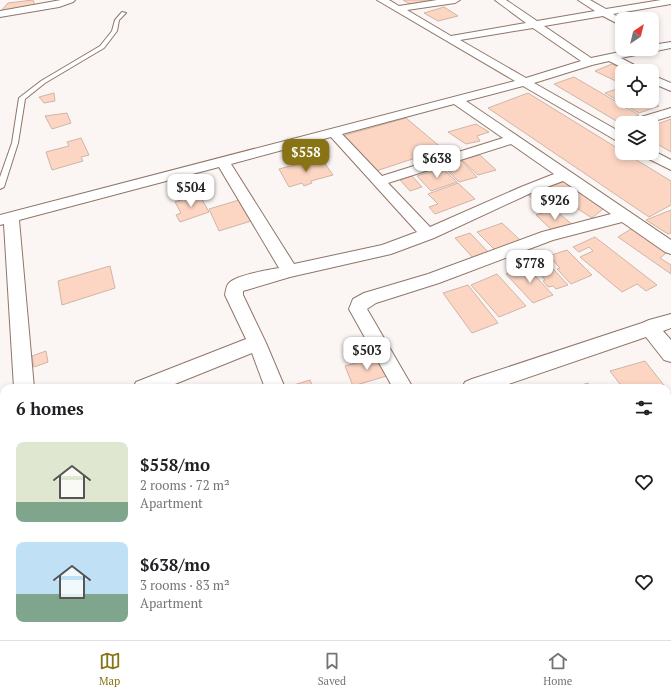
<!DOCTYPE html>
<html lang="en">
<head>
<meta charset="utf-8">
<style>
  body { margin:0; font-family:"PT Serif",serif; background:#f6f6f6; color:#202124; height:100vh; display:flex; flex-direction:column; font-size:15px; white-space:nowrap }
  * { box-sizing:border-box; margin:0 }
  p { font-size:13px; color:#757577 }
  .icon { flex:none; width:22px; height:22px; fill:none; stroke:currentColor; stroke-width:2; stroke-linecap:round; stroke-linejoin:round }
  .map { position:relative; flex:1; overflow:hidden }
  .drawer { position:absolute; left:0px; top:384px; width:671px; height:256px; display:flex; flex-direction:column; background:#fff; border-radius:12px 12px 0 0; box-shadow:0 2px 6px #0003 }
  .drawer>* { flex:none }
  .needle { width:26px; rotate:35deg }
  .buttons { position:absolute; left:615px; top:12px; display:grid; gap:8px }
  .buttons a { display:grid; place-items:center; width:44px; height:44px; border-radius:8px; background:#fff; box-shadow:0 2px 6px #0003; font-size:20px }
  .price { position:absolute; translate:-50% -34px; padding:0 9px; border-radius:8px; background:#fff; color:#222; font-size:13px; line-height:26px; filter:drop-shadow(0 1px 2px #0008) }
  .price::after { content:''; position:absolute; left:50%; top:24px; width:12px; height:9px; margin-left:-6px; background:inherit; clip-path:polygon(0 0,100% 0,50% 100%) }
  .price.selected { background:#887315; color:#fff }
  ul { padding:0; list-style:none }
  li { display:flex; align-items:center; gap:12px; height:100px; padding:0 16px }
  li span { display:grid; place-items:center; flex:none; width:112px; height:80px; border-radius:8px; color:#555 }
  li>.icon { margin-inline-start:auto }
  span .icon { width:48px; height:48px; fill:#fffc; stroke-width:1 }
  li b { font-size:17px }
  h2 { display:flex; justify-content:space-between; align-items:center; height:48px; padding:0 16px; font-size:17px }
  .dock { display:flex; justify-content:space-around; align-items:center; height:56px; border-top:1px solid #e0e0e0; background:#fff; font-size:11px; color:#757577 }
  .dock a { display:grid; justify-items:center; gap:2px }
  .dock .selected { color:#887315 }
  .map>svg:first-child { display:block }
  .building { fill:#fcd6c3; stroke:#d0b5a7 }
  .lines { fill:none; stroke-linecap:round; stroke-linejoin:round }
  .service-casing { stroke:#8f7669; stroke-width:2 }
  .minor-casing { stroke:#8f7669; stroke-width:2 }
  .service { fill:#fff; fill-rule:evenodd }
  .minor { fill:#fff; fill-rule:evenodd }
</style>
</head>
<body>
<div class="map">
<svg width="671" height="640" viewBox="0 0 671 640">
  <rect width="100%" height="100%" fill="#fbf5f3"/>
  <g class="building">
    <polygon points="33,0 35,5 1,11 8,3"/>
    <polygon points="403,0 435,0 410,4"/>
    <polygon points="444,7 458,16 438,21 424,13"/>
    <polygon points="612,64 626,71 622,71 622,84 595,71"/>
    <polygon points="574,77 639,115 618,122 554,84"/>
    <polygon points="622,87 622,101 651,101 659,106 639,113 605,93"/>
    <polygon points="54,93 55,101 44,103 39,97"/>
    <polygon points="528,93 622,151 622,153 625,153 671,181 671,205 649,217 488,108"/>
    <polygon points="67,113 71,123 52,129 45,116"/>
    <polygon points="406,118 443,149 376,171 342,136"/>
    <polygon points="671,119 671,152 652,141 652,126"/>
    <polygon points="476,124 489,132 477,136 480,141 466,144 448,132"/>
    <polygon points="81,138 89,155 81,157 83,161 52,170 46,152 69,146 67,142"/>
    <polygon points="480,155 496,170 478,175 462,160"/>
    <polygon points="321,158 333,175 311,181 312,183 304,186 302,183 289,187 279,169"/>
    <polygon points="462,161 477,177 459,182 444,167"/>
    <polygon points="442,168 457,182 431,191 417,176"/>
    <polygon points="412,176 422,187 410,191 400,180"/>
    <polygon points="566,181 604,208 592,218 572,205 541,205 527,194"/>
    <polygon points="458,183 475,199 435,214 429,207 438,204 428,194"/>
    <polygon points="199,194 209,212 180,222 176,215 181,213 175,202"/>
    <polygon points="239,200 251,221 219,231 209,209"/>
    <polygon points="554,209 575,227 556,234 536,215"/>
    <polygon points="671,210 671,233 668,234 646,220"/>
    <polygon points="502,223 520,240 495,250 477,232"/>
    <polygon points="636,226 671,249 660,258 671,265 671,274 618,237"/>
    <polygon points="470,233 490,254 475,260 455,238"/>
    <polygon points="595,237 657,285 646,291 637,284 622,292 580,257 593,251 589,247 579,252 573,247"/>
    <polygon points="567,250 592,275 571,284 557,269 560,268 549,256"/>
    <polygon points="546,261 568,285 556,289 553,286 548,287 543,281 545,280 533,265"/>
    <polygon points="110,266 115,288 62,305 58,281"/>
    <polygon points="526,266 553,295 533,303 506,274"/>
    <polygon points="497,274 526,306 499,317 471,285"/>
    <polygon points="468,285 498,323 472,333 443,293"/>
    <polygon points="46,351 48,362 34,367 32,356"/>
    <polygon points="381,356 390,375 353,386 345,366"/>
    <polygon points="645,361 666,388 623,388 610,371"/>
    <polygon points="310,380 313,388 287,387"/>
    <polygon points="588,383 592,388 580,388 578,386"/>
    <polygon points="667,389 671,394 671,409 667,410"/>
    <polygon points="671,501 671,546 667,541 667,503"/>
    <polygon points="4,633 4,636 31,636 31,640 0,640 0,635"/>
    <polygon points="126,636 172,636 173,640 126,640"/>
    <polygon points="182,636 212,636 201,640 182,640"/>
    <polygon points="352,636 388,636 390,640 353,640"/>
    <polygon points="489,636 558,636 560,640 491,640"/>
  </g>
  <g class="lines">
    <g class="service-casing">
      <polygon id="service" points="122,12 126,13 119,20 117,31 104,48 45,83 25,99 18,143 4,187 0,189 0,177 12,143 19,98 41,81 100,46 112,31 115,20"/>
    </g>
    <g class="minor-casing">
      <g id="minor">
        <polygon points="61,0 75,0 73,2 59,7 0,17 0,11"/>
        <path d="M377,0H389L399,6L437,0H460L455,3L407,10L451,36L526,23L495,0H506L537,21L595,11L578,0H590L606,9L661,0H671V4L613,14L622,19V26L603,16L544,26L591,58L634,49H652V45L671,42V48L621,58L642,69L644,71H629L609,61L592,65L534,83L622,133V142L617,141L523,86L466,101L671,240V254L665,252L622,222L553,240L439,283L376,303L367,309L413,388H393L349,309L353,299L364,293L428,274L542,232L611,214L563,181L531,193L434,238L391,254L290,277L243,291V295L266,343L285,388H265L252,353L165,388H133L136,382L246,339L225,295C226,291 226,286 229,283C236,275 268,270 279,268L219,167L19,220L34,388H14L4,224L0,225V215L515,81ZM533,28L581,61L526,78L460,40ZM454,104L503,138L382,176L342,134ZM331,137L417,232L382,245L294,264L231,164ZM511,144L554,174L521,187L430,227L388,183Z"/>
        <polygon points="652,75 671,83 671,91 652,83"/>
        <polygon points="671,108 671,116 648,123 629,123 631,120"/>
        <polygon points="652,150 671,160 671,170 643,156 641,153 652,153"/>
        <polygon points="671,314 671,328 663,331 671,340 671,362 664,360 646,337 497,388 462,388 465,382 472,379 642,323 649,320"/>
        <polygon points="671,486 671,509 667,510 667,487"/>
        <polygon points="4,515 4,539 0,540 0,516"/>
        <polygon points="667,536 671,538 671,567 667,566"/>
        <polygon points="227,636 311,636 310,640 226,640"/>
        <polygon points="416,636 442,636 443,640 417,640"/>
        <polygon points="608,636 635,636 636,640 609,640"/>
      </g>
    </g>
    <use href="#service" class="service"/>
    <use href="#minor" class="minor"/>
  </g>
</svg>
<div class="buttons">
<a><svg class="needle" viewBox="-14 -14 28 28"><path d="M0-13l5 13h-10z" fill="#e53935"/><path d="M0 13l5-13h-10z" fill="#757577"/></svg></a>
<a><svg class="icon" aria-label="locate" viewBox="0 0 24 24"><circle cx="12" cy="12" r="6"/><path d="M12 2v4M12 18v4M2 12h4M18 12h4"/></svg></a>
<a><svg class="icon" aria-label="layers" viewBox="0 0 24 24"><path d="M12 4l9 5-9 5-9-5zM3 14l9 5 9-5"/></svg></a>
</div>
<b class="price selected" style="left:306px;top:173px">$558</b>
<b class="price" style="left:437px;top:179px">$638</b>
<b class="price" style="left:191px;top:208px">$504</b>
<b class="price" style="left:555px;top:221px">$926</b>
<b class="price" style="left:530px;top:284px">$778</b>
<b class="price" style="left:367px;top:371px">$503</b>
<section class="drawer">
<h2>6 homes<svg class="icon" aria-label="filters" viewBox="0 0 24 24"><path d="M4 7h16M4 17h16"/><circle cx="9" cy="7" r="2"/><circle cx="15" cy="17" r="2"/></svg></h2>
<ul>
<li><span style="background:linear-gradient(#dfe7d0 75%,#7fa58c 0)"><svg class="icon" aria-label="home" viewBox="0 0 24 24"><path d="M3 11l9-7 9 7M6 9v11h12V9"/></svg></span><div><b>$558/mo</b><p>2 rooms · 72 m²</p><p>Apartment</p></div><svg class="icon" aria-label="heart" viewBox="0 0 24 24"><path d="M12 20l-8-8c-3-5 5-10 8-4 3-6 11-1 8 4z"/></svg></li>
<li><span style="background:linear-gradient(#bfe0f5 65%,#7fa58c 0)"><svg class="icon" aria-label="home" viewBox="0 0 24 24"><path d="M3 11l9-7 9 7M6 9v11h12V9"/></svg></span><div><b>$638/mo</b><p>3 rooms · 83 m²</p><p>Apartment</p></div><svg class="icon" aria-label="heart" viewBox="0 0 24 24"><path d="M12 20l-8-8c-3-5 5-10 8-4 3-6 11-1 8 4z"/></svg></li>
</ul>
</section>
</div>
<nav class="dock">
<a class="selected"><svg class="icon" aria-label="map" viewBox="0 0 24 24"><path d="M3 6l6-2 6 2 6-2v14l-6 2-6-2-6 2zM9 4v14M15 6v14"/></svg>Map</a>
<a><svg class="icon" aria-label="saved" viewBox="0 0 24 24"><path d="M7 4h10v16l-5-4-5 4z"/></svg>Saved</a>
<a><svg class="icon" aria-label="home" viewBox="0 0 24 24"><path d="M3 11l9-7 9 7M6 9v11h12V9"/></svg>Home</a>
</nav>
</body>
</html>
